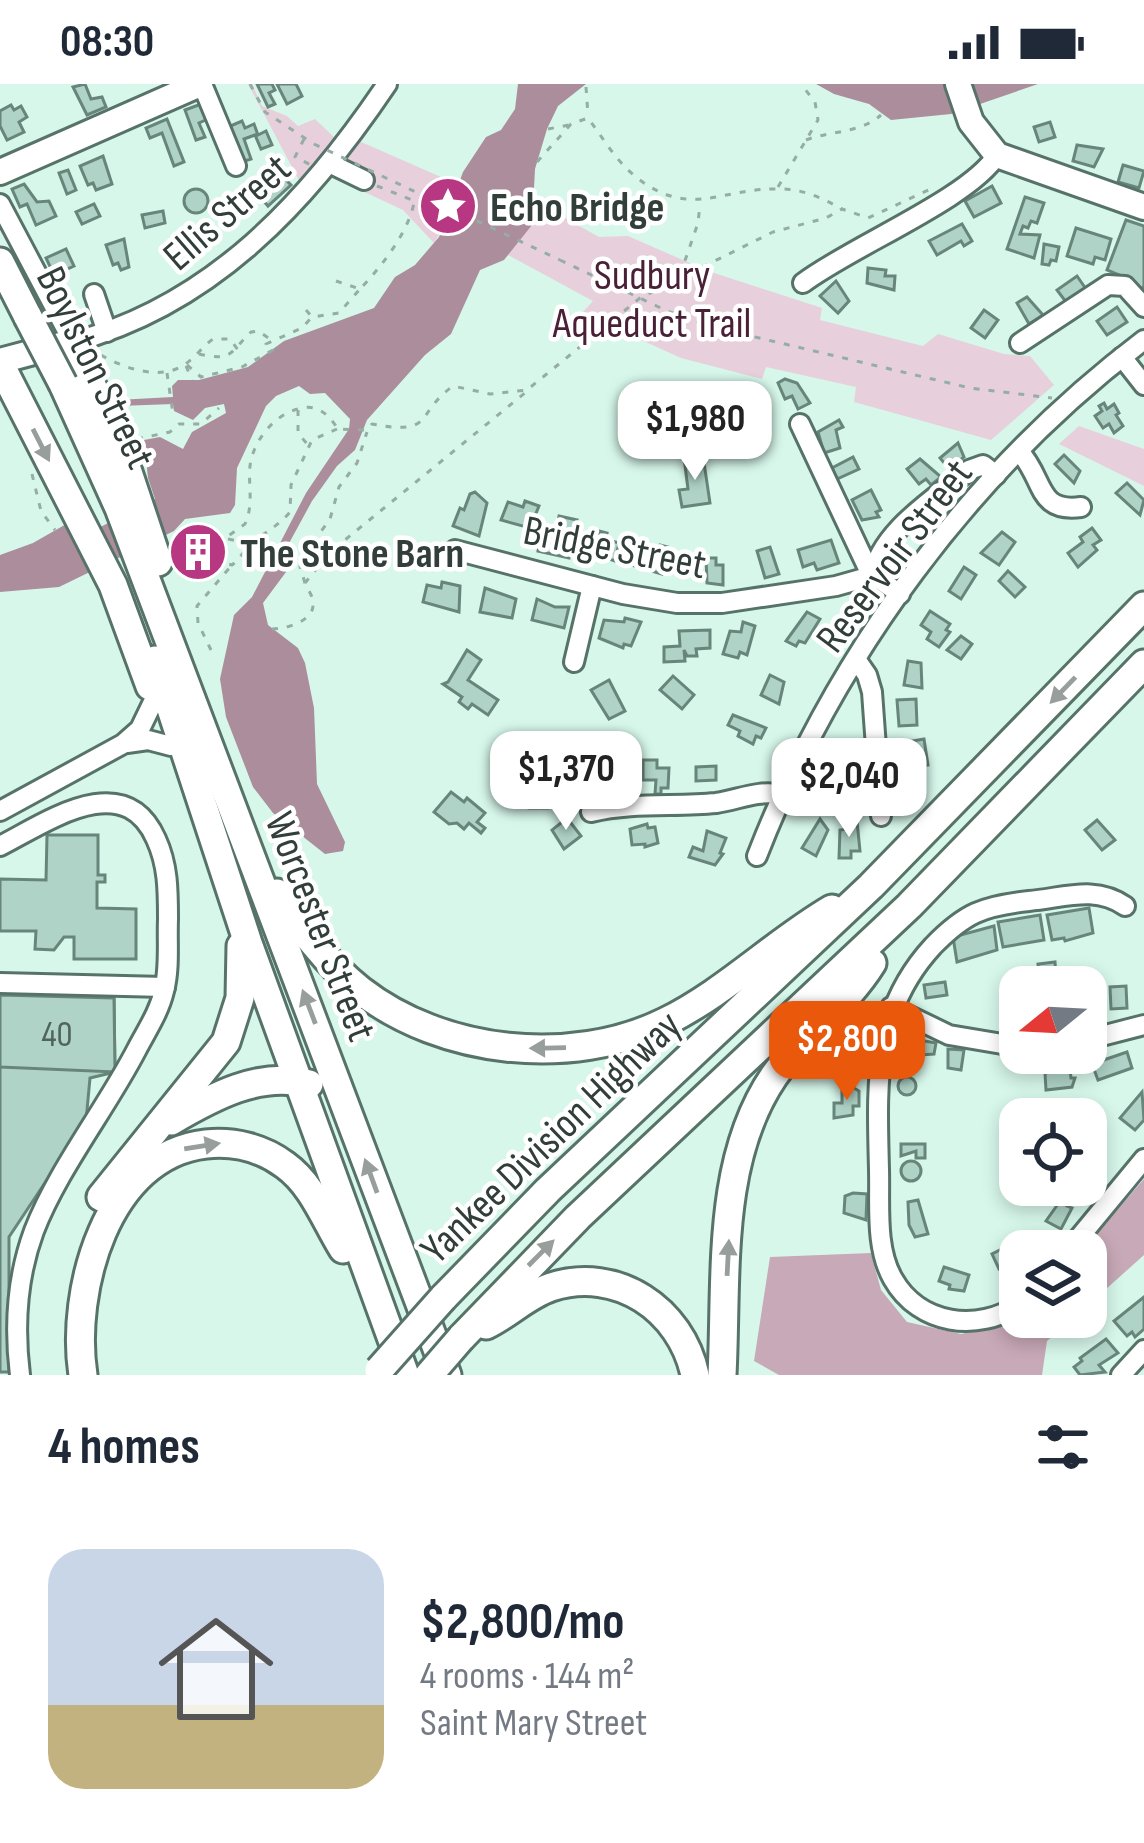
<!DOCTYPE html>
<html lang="en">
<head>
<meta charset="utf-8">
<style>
  body { margin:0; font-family:"Sofia Sans Condensed",sans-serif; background:#f2f2f3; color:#1f2937; height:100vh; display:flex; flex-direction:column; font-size:45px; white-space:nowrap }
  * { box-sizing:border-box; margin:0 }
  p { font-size:39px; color:#747a83 }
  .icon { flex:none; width:66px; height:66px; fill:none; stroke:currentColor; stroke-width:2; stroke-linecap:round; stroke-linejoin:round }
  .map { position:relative; height:1291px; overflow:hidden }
  .drawer { display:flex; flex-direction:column; background:#fff; flex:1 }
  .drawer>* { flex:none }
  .needle { width:78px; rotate:252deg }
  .tools { position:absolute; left:999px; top:882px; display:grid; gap:24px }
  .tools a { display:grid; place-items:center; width:108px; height:108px; border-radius:24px; background:#fff; box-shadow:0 6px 18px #0003; font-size:60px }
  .price { position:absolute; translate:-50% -102px; padding:0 27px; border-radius:24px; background:#fff; color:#222; font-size:39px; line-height:78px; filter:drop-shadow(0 3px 6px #0008) }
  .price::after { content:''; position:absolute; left:50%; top:72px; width:36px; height:27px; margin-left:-18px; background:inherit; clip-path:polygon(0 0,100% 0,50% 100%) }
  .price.on { background:#ea580c; color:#fff }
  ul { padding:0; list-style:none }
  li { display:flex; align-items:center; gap:36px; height:300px; padding:0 48px }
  li span { display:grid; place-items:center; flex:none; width:336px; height:240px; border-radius:36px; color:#555 }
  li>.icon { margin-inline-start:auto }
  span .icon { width:144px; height:144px; fill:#fffc; stroke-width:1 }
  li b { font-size:51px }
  h2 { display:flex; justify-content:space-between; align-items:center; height:144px; padding:0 48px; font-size:51px }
  .status { display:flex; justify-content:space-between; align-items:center; height:84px; padding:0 60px; background:#fff; direction:ltr }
  .status svg { height:33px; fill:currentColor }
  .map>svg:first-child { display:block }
  .green { fill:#e7d0db }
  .forest { fill:#c8a9b7 }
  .water { fill:#ab8d9b }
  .building { fill:#afd3c6; stroke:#68857b; stroke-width:3 }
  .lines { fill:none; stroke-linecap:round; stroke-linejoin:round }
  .minor-casing { stroke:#577369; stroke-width:24 }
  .major-casing { stroke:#577369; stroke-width:30 }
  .highway-casing { stroke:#577369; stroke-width:33 }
  .path { stroke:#95ada4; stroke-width:3; stroke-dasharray:6 9; stroke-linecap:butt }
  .minor { stroke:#fff; stroke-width:18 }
  .major { stroke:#fff; stroke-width:24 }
  .highway { stroke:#fff; stroke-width:27 }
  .highway-bridge-casing { stroke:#577369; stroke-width:33; stroke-linecap:butt }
  .path-bridge { stroke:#95ada4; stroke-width:3; stroke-dasharray:6 9; stroke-linecap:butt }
  .highway-bridge { stroke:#fff; stroke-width:27 }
  .oneway { fill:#989e9c }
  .labels { text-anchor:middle; stroke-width:9; stroke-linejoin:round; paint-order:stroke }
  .number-label { font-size:36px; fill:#50635c }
  .poi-label { font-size:42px; font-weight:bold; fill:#313e39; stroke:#fff; text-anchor:start }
  .street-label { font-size:42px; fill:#313e39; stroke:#fff }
  .park-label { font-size:42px; fill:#4a2037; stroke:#fff }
</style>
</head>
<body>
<div class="status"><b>08:30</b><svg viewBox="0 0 49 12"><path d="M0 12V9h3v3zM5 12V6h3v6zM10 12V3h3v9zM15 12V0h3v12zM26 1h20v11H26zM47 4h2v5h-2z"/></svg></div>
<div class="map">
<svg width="1144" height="1291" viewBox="0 0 1144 1291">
  <rect width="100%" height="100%" fill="#d7f7eb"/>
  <g class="green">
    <polygon points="248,0 252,0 262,22 287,32 298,42 315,35 335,54 302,102"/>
    <polygon points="359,57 457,100 446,139 434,159 403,126 334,94"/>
    <polygon points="535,117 599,153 628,152 708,187 822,224 820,236 923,262 938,250 1004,270 1030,272 1054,301 991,356 854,318 856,303 766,283 762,295 681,274 582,229 593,217 508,171 534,133"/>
    <polygon points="1079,342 1144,365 1144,402 1059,360"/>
  </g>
  <g class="forest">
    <polygon points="1144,1095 1144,1171 1086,1223 1086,1167 1081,1167"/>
    <polygon points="871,1169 881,1206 907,1238 961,1250 1008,1239 1020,1231 1074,1233 1047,1257 1042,1291 779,1291 754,1277 770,1173"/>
  </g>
  <g class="water">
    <polygon points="518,0 586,0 558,22 547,45 535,85 532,141 504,176 480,186 451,250 425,271 367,336 355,366 337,382 312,417 287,463 286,488 263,519 268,541 298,564 305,579 314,624 317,700 345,758 343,767 325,770 273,729 253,703 226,633 220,595 234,531 252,513 306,409 349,345 350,335 325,309 310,310 299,302 276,312 266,322 237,384 235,421 230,429 185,435 174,447 59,503 0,508 0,471 33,459 68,439 77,455 155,415 148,394 144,356 160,353 183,365 192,348 226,329 224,320 205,324 193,336 174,327 173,320 119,322 117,316 173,313 172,302 178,296 199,296 248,283 284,257 374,224 395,193 415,181 439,153 463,88 486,53 501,46 515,25"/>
    <polygon points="816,0 1038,0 951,30 891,36 869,20 834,10"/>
  </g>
  <g class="building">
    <polygon points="85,0 91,15 102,13 106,23 87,31 73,3"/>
    <polygon points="257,0 272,0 275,6 269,9 275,20 268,23"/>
    <polygon points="277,0 296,0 302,12 287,20"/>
    <polygon points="204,19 210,34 199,39 205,53 196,56 185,26"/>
    <polygon points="11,21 14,26 21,22 27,33 19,38 24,48 7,56 0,42 0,27"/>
    <polygon points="167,35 184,78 174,82 162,49 150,54 146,44"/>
    <polygon points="242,37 245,44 254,40 258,51 266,47 272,61 261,65 255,51 244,55 251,75 242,78 228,43"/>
    <polygon points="1050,38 1055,53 1039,58 1034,43"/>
    <polygon points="1077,61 1103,65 1094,83 1073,77"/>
    <polygon points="103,72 112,100 96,106 93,99 88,101 80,82"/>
    <polygon points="1123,81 1144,87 1139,104 1118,98"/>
    <polygon points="68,86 76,106 67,110 59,89"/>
    <polygon points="284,94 291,101 268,122 262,115"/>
    <polygon points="24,100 37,118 49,117 56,132 36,141 27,120 20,123 12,105"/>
    <polygon points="992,102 1001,119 974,133 965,117"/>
    <circle cx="196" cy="117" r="12"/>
    <polygon points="1025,113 1044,119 1037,139 1031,137 1028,144 1023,142 1020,150 1040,151 1034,174 1007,165"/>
    <polygon points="94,120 100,132 82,140 76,128"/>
    <polygon points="163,127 165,139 145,144 142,131"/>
    <polygon points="1126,136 1144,142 1144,202 1140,207 1124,193 1107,186"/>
    <polygon points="962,140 972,157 964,162 961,157 937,171 929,157"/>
    <polygon points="1076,144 1111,155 1105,176 1095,173 1093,180 1067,172"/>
    <polygon points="124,155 129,183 121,186 118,179 113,181 106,161"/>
    <polygon points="1044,160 1059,163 1056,177 1051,176 1049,181 1042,180"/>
    <polygon points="66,165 74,182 54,191 46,174"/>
    <polygon points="868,184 886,186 885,192 895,192 894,206 867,199"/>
    <polygon points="1077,192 1086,205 1066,218 1057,206"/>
    <polygon points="836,197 849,217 838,229 820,212"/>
    <polygon points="1027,213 1043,231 1029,240 1017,219"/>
    <polygon points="1117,223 1127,238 1107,251 1097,237"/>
    <polygon points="984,226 998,236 985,254 971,244"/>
    <polygon points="785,295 797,299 810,319 798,325 792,312 785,315 778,299"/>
    <polygon points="1104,319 1107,325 1114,320 1119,329 1116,331 1123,342 1114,349 1109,340 1103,344 1095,332 1102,327 1099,322"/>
    <polygon points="839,336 843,343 836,346 840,364 824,369 818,348"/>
    <polygon points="958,359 964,373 949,385 940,374"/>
    <polygon points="1064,371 1080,387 1074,399 1055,380"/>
    <polygon points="703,372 710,419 682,423 679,406 688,405 684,374"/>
    <polygon points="853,373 859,385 837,395 832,384"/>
    <polygon points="920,375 941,393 931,401 926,395 919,400 907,385"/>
    <polygon points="1127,399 1144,416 1140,431 1116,409"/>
    <polygon points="871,406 881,426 876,428 879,433 862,436 852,416"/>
    <polygon points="475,408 487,419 479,452 453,442 460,424 464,426 470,410"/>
    <polygon points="525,417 539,422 530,444 501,436 508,418 523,423"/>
    <polygon points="559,432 577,436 569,474 538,467 543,444 556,447"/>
    <polygon points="1092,444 1101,456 1093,461 1097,466 1078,483 1068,469 1083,458 1080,453"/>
    <polygon points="599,447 607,449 605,455 619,459 615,477 583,466 587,451 597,454"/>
    <polygon points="1002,448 1015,458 999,481 981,469"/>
    <polygon points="205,456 212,469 191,479 185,466"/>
    <polygon points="831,456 839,479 817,486 814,479 803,483 798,466"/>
    <polygon points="632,460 658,466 660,461 668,463 662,490 628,480"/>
    <polygon points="770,463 779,490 765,494 757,467"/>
    <polygon points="706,474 716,474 716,481 723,481 723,501 707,499"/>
    <polygon points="964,483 976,491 961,515 949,507"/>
    <polygon points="1008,487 1025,503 1015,513 999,497"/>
    <polygon points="442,498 460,502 459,528 423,518 427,501 441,504"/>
    <polygon points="485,504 516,515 512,534 480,528"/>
    <polygon points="537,515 555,523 569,523 564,544 532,536"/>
    <polygon points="930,527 950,540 946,546 950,548 939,563 927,555 931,548 921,541"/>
    <polygon points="807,528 820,535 805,559 799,557 796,562 786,557"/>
    <polygon points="625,534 641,538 631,562 624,560 623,564 599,554 604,536 624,538"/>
    <polygon points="743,538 755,542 747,571 740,568 738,574 723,570 730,547 741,548"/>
    <polygon points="710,546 710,564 696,565 697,572 687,572 684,566 685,577 664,578 664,563 680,562 679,547"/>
    <polygon points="961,552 972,560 961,575 947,566"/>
    <polygon points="467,566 481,576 468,596 498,616 488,631 472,620 468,625 459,618 462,613 443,600 448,598"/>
    <polygon points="908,577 921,579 922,604 904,601"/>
    <polygon points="770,591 784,598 779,620 761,611"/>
    <polygon points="673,592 694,611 682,625 660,606"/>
    <polygon points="609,596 625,627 609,635 591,606"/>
    <polygon points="916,615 917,641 899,642 897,616"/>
    <polygon points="733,631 766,644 761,654 756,652 753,660 738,652 740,647 728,641"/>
    <polygon points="924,655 928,681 914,683 907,658"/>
    <polygon points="607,664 616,667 618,671 612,673 623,696 606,704 602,697 606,695 591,671"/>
    <polygon points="643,676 657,676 657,684 669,684 668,704 661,704 661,710 655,710 656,696 643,696"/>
    <polygon points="840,679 856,682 852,704 836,701 838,693 835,693"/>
    <polygon points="716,682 716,696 696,697 696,683"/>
    <polygon points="546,688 551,707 540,711 547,724 529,724 526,693"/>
    <polygon points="451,708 464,718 467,714 485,729 477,738 485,744 481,749 469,739 464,745 457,739 449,740 434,728"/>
    <polygon points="567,734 581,752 564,765 552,746"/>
    <polygon points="820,735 828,746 816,772 802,764"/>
    <polygon points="1097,736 1115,756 1102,766 1085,746"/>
    <polygon points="857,737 860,767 851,767 851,774 839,774 840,746 848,745 847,738"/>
    <polygon points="647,740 648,744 655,743 658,759 645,763 645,760 632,761 630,745"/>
    <polygon points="707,747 726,754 720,769 723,770 715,781 689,773 693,763 703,767"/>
    <polygon points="47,751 98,751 98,791 105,791 105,798 97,798 97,824 136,825 136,875 74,875 74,853 64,853 54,866 35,865 36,847 0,847 0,795 46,796"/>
    <polygon points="1089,824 1093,849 1065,857 1064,854 1052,856 1047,831"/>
    <polygon points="1040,831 1044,856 1003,863 998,838"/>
    <polygon points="994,842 997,866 957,878 953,853"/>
    <polygon points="1055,878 1056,892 1047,893 1047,899 1058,898 1059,903 1040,903 1038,880"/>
    <polygon points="945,898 947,911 926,914 924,901"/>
    <polygon points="1126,902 1127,924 1111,925 1110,903"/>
    <polygon points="0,911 114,914 115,988 90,994 86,1037 9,1153 9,1288 0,1288"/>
    <polygon points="0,911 114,914 115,988 0,983"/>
    <polygon points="908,954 936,959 934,970 921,971 921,967 906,965"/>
    <polygon points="948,965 964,966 961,986 948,984"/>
    <polygon points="1127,968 1132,984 1098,996 1092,980"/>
    <polygon points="1070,986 1071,994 1075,994 1072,1003 1046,1006 1045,989"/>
    <circle cx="907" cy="1002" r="9"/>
    <polygon points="854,1004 859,1007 859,1022 853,1022 853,1031 834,1034 834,1019 842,1019 842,1006"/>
    <polygon points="1142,1008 1144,1036 1135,1046 1120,1034"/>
    <polygon points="901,1060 925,1060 925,1074 916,1074 916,1067 901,1072"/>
    <polygon points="1100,1065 1105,1075 1093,1091 1086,1086 1086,1076"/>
    <circle cx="911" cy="1087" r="10"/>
    <polygon points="853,1109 867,1110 866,1136 844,1129 845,1112"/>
    <polygon points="1063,1113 1070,1116 1067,1122 1072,1124 1061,1145 1046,1137"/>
    <polygon points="918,1116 928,1150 915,1153 909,1141 908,1118"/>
    <polygon points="1027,1149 1038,1165 1020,1167 1020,1176 999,1185 992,1170 1004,1164 1006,1167"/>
    <polygon points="944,1183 969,1191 964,1207 949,1205 950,1201 939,1197"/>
    <polygon points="1144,1213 1144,1245 1135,1253 1132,1248 1127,1252 1114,1237"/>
    <polygon points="1106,1255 1118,1269 1099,1281 1105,1288 1080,1291 1074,1283 1082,1277 1080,1274"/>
  </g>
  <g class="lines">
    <g class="minor-casing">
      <g id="minor">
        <polyline points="202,0 236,82"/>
        <polyline points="331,80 364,96"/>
        <path d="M0,120L73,258C213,221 309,116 387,0"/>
        <path d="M803,199C852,162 969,115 997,71"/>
        <polyline points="94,210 107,248"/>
        <polyline points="1020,259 1108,201 1125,202 1144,223"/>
        <polyline points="1122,273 1144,301"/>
        <polyline points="800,340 872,493"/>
        <path d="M1019,367C1045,395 1036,429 1081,423"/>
        <polyline points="455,466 623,510 677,519 722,519 836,502 868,493 880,496 900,510"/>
        <path d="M872,493C881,446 935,415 969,386L983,381L996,391"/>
        <polyline points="856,575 867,591 872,608 881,732"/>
        <polyline points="574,578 592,502"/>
        <polyline points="127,659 148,656 171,662"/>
        <polyline points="0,727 123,660 140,645 154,616"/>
        <path d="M591,728C633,718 674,723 716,719C738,716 760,705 782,711"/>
        <path d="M0,762C47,738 124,683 156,755C168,781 168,806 168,835C167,859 170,884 164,907C159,928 147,946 137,965C106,1025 58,1085 34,1147C17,1193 14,1243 20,1291"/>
        <path d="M757,772C835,571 971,387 1144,256"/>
        <polyline points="0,899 165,903"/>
        <polyline points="891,923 949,951 1020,963"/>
        <polyline points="1086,956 1144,941"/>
        <polyline points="1068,1167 1144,1075"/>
        <path d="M1020,1220C978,1249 919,1241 893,1195C875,1164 880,1121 879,1086C877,1001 872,928 933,862C965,829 983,822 1029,817C1064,814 1095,801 1125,822"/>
        <polyline points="1121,1291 1144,1266"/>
      </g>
    </g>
    <g class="major-casing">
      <g id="major">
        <polyline points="958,0 971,38 997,71 1144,123"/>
        <polyline points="0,88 200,0"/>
        <polyline points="0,277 60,261"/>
      </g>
    </g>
    <g class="highway-casing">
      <g id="highway">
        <polyline points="0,178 28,233"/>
        <polyline points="73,258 123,373 158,478"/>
        <polyline points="0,280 113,501 150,602"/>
        <polyline points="63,300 119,424 447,1291"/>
        <polyline points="155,576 248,859 405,1291"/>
        <path d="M277,809C301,844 326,879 360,906C442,970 571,984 665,938C726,908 774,859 832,825"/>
        <path d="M171,1037C212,1013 261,986 309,1000"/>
        <polyline points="101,1113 226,958 240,914 241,862"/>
        <polyline points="443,1214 548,1106 871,802 1144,522"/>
        <path d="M486,1241C509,1230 527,1211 551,1203C617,1182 681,1225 695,1291"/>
        <polyline points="461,1254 578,1133 909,822 1144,580"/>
        <path d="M83,1291C70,1208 106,1071 206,1060C234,1057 262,1064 285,1081C313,1101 325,1136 343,1165"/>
        <path d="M722,1291C727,1193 716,1077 774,992C803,951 846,921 872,879"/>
      </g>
    </g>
    <g class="path">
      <polyline points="250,0 265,28 314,60"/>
      <polyline points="586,3 588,31"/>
      <polyline points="548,45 569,41"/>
      <polyline points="304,55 295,73 311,81"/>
      <path d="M806,56C832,46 859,50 881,31"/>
      <path d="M537,78L571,40L588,34C603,54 616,77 636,93C690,136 722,103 780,105C803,105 822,114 842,125"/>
      <polyline points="377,102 445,129 448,122"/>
      <polyline points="778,103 818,36 815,18 804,4"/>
      <polyline points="560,176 667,227 713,243 970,304 1052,314"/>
      <polyline points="680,191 698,139 700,120"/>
      <path d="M336,197L360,205C381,183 408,149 414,119"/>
      <polyline points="306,226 312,233 339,229 360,205"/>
      <path d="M199,270C233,278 230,268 251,248L258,247L270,255"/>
      <path d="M101,271C124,284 159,297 184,281C195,274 202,263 213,255H230L238,266"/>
      <polyline points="187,281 201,293 242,283 273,266 266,260 302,244 312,233"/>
      <polyline points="186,282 192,296"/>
      <polyline points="167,289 173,330"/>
      <polyline points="298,326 298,349 308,361"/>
      <polyline points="137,355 170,348 179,340 201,340 219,324"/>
      <polyline points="32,390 41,427 55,446"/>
      <path d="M201,453L224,455L245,440C254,420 248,403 250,382C253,357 274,331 298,325C317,319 328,330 338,345L366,346L372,340C436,352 414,330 453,302L490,310L527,306L640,214L773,148L826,134L842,125L868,134L935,103"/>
      <polyline points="228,455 248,459"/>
      <path d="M213,457L224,479L232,481C242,473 245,464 255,456C268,447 279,441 290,428L291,401L312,356L337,345"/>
      <polyline points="305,499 300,483 301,475 330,435 339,403 357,379 367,348"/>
      <path d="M272,545C286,545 315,537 313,519C313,512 308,506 305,499L329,469L526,308"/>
      <polyline points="211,566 198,539 197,522 231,482"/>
    </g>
    <use href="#minor" class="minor"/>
    <use href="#major" class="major"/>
    <use href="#highway" class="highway"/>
    <g class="highway-bridge-casing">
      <g id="highway-bridge">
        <polyline points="28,233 63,300"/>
        <polyline points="379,1286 443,1214"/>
        <polyline points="429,1291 461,1254"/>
      </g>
    </g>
    <polyline class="path-bridge" points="314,60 560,176"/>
    <use href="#highway-bridge" class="highway-bridge"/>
  </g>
  <defs><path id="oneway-solid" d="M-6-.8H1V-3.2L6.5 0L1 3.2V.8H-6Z" transform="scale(3)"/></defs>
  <g class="oneway">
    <use href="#oneway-solid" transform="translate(41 361) rotate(63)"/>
    <use href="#oneway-solid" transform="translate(1063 606) rotate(134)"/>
    <use href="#oneway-solid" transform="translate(309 923) rotate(-111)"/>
    <use href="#oneway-solid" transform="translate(548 964) rotate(179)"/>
    <use href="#oneway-solid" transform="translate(202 1062) rotate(-9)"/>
    <use href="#oneway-solid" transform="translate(371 1092) rotate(-110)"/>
    <use href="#oneway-solid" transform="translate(541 1169) rotate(-45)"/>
    <use href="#oneway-solid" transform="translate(728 1174) rotate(-87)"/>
  </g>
  <defs>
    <g id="sight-disc" transform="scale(3)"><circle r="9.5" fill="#b83783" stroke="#fff"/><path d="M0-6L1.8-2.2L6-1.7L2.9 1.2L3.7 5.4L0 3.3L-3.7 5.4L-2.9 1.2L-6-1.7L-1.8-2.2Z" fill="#fff"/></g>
    <g id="building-disc" transform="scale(3)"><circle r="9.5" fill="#b83783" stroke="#fff"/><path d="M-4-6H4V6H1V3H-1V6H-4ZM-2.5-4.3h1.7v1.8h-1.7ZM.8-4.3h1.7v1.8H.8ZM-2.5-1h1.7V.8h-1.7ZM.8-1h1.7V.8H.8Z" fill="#fff"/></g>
  </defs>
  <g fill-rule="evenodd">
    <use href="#sight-disc" x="448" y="122"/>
    <use href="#building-disc" x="198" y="468"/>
  </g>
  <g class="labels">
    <g class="number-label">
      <text x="57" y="962">40</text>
    </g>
    <g class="poi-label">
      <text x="490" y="137">Echo Bridge</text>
      <text x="240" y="483">The Stone Barn</text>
    </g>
    <g class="street-label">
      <text transform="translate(226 127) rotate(-41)" y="15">Ellis Street</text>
      <text transform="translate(97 283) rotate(64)" y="15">Boylston Street</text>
      <text transform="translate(615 462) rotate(11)" y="15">Bridge Street</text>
      <text transform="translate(893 471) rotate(-53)" y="15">Reservoir Street</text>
      <text transform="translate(322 842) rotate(69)" y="15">Worcester Street</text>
      <text transform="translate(550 1052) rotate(-44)" y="15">Yankee Division Highway</text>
    </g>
    <g class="park-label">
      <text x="652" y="205">Sudbury<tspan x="652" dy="48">Aqueduct Trail</tspan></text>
    </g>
  </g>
</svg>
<div class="tools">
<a><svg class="needle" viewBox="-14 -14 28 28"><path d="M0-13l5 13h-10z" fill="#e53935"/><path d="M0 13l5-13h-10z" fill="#747a83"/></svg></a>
<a><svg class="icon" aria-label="locate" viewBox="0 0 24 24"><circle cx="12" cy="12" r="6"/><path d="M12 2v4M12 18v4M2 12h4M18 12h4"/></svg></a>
<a><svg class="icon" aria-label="layers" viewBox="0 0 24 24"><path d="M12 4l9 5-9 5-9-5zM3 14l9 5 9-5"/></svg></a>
</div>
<b class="price" style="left:695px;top:399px">$1,980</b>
<b class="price" style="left:566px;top:749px">$1,370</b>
<b class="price" style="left:849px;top:756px">$2,040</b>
<b class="price on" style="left:847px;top:1019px">$2,800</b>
</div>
<section class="drawer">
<h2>4 homes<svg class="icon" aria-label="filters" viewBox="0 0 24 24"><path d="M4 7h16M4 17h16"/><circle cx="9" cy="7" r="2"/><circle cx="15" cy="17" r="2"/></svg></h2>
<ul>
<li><span style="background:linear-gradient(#c9d6e8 65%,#c2b280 0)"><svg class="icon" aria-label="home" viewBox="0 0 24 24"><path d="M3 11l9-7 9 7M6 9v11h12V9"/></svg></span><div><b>$2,800/mo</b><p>4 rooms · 144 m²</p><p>Saint Mary Street</p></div></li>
</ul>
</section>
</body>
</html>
